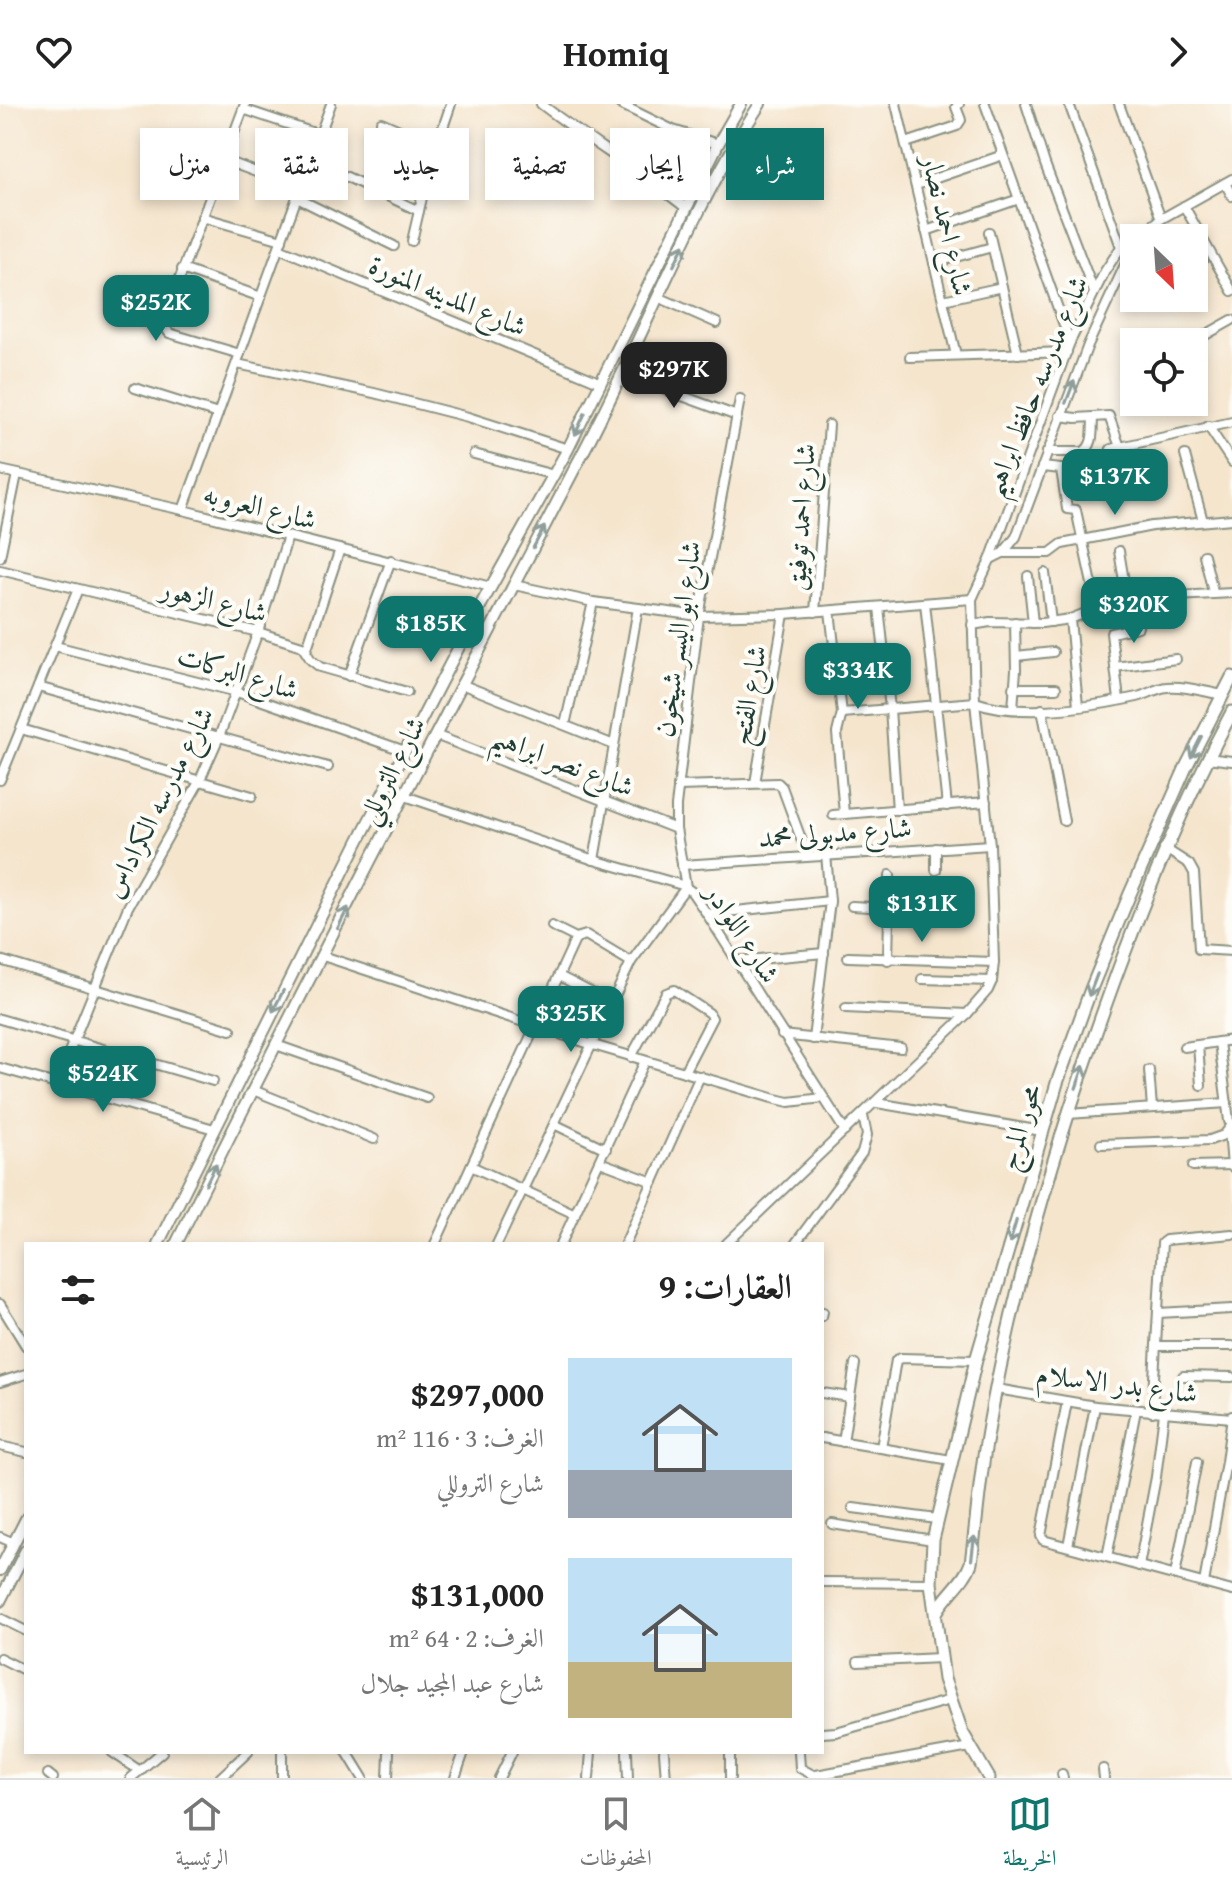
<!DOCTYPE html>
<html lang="ar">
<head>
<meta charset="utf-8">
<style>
  body { margin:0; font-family:"Gentium Book Plus",Amiri,serif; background:#f2f2f2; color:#222; direction:rtl; height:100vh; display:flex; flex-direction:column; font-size:30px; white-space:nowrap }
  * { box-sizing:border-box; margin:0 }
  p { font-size:26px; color:#767676 }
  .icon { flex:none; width:44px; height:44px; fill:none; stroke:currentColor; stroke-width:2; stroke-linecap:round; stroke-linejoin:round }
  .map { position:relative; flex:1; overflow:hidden; direction:ltr }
  .panel { position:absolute; left:24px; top:1138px; width:800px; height:512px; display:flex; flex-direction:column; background:#fff; border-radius:0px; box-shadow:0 4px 12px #0003; direction:rtl }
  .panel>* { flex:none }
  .guide { position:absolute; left:24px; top:24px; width:800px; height:72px; direction:rtl; display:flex; gap:16px }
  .needle { width:52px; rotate:155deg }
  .controls { position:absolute; left:1120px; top:120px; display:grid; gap:16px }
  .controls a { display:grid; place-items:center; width:88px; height:88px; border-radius:0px; background:#fff; box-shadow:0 4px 12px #0003; font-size:40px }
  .price { position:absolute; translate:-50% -68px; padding:0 18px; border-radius:16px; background:#0f766e; color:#fff; font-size:26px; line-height:52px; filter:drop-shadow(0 2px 4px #0008) }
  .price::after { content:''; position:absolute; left:50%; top:48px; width:24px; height:18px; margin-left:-12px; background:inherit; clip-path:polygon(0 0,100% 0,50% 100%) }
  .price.active { background:#222; color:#fff }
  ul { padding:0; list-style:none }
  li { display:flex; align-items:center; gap:24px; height:200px; padding:0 32px }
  li span { display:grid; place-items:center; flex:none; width:224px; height:160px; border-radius:0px; color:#555 }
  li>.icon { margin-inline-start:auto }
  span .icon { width:96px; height:96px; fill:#fffc; stroke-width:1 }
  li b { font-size:34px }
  h2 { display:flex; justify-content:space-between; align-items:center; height:96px; padding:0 32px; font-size:34px }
  .tag { padding:0 28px; border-radius:0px; background:#fff; box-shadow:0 4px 12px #0003; font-size:28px; line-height:72px }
  .tag.active { background:#0f766e; color:#fff }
  header { display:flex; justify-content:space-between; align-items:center; height:104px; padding:0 32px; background:#fff; font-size:36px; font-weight:600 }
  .dock { display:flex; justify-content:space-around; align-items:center; height:112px; border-top:2px solid #e0e0e0; background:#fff; font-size:22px; color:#767676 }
  .dock a { display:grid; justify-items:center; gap:4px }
  .dock .active { color:#0f766e }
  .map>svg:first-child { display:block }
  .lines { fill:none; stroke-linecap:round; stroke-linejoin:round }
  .minor-casing { stroke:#8a9180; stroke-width:12 }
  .tertiary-casing { stroke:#8a9180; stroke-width:14 }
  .secondary-casing { stroke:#8a9180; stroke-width:15 }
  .minor { stroke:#fff; stroke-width:8 }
  .tertiary { stroke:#fff; stroke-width:10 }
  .secondary { stroke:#fff; stroke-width:11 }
  .oneway { stroke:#8f9e9a }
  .labels { text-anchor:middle; stroke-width:8; stroke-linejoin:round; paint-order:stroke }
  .street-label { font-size:28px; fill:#1f3d34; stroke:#fdfcf7 }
</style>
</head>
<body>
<header><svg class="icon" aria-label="forward" viewBox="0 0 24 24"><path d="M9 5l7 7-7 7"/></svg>Homiq<svg class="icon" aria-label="heart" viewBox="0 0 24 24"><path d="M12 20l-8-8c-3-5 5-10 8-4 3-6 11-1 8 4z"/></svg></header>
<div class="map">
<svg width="1232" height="1674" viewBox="0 0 1232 1674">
  <rect width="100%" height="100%" fill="#fdfcf7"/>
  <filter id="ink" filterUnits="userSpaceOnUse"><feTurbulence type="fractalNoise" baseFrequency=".0125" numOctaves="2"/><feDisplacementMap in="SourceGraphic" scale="16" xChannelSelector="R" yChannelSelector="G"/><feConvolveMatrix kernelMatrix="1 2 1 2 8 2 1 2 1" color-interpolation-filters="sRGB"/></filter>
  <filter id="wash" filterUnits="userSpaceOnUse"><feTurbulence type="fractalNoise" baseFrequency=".006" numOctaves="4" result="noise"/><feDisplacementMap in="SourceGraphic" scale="32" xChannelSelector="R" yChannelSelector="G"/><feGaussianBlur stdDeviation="1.8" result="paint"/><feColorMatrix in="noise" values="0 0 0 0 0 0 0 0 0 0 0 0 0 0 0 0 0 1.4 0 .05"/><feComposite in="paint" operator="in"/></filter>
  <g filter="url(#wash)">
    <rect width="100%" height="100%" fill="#f5e5cd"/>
  </g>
  <g filter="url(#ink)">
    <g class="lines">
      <g class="minor-casing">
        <g id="minor">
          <path d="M541,0C588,36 639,67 686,104"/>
          <polyline points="620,0 673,26 718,40"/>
          <polyline points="896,0 956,251"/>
          <polyline points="985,0 1070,238"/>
          <polyline points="1026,0 1045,60 1094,188"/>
          <polyline points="1069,0 1121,143"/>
          <polyline points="1119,0 1161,115"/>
          <polyline points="243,5 320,31"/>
          <polyline points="381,18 436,42"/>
          <polyline points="906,39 957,22 961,16 956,3 959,0"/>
          <polyline points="224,56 301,85"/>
          <polyline points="311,56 419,107"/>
          <polyline points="1225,79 1232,92"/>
          <polyline points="916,81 1003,51"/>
          <polyline points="297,94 394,142"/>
          <polyline points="1184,102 1232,187"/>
          <polyline points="202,113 282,136"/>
          <polyline points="926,127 1019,95"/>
          <polyline points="989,128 1018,250"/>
          <polyline points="1135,134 1161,115 1232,75"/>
          <polyline points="412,137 428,68 451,0"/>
          <polyline points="279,144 599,278"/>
          <polyline points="934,159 992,143"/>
          <polyline points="1194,161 1203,156"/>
          <polyline points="182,165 261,193"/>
          <polyline points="658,193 717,219"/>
          <polyline points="943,196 1002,183"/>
          <polyline points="1193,238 1232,216"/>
          <polyline points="240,250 169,229 163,219 245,0"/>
          <polyline points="910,253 1067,248"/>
          <polyline points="237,260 374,289 468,313 568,345"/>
          <polyline points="1132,262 1134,261"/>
          <polyline points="622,270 737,312"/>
          <polyline points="135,284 218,310"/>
          <polyline points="1060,312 1076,314 1109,312 1120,343"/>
          <polyline points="1208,322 1232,358"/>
          <path d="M1047,348H1083C1095,341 1092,326 1093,314"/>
          <polyline points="474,350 554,371"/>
          <polyline points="1185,351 1203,417"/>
          <polyline points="1042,363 1061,365 1067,405 1076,406 1097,503"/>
          <polyline points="0,366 183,406 491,483"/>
          <polyline points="1114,387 1110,348 1111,345 1232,318"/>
          <polyline points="183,406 331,0"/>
          <polyline points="1119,447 1127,495"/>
          <polyline points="1003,449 1050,449 1062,440 1152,422 1232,415"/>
          <polyline points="1204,451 1213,488"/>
          <polyline points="0,453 17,370"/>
          <polyline points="991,455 1003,449 1016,433 1088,241 1130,150 1134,135"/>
          <polyline points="0,466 258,528 302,542 311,556 320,563 407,588"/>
          <polyline points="1045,469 1051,518"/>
          <polyline points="1028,472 1033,519"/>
          <polyline points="514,481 593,498 699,512 784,510 972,495"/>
          <polyline points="925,499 947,702"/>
          <polyline points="879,503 890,605 897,706"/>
          <polyline points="830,507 842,609 837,629 844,710"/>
          <polyline points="815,508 829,321"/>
          <polyline points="1070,515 1078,602"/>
          <polyline points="972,521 990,518 1042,519 1070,515 1122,495 1232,489"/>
          <polyline points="55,542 237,588 405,647"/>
          <polyline points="306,547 340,445"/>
          <polyline points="1016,552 1053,548"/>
          <polyline points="1115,563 1176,555"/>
          <polyline points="349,572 391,456"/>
          <polyline points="461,580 614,641"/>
          <polyline points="38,583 328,663"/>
          <polyline points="1013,584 1056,584"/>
          <polyline points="1119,596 1111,529 1138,523 1135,496"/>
          <polyline points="1013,604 1016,566 1015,518"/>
          <polyline points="1042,605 1064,717"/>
          <path d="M842,609L975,598C1021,614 1091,603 1137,593C1147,591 1156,584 1167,583C1184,581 1205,588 1223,591"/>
          <polyline points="565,621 593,498"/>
          <polyline points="21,625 252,692"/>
          <polyline points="435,631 676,725"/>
          <polyline points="1207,654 1232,657"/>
          <polyline points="0,676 78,485"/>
          <polyline points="755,679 784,510"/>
          <polyline points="678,682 778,679 782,683 807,751"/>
          <polyline points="405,692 594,756 682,781 691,787 707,810 845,1027"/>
          <polyline points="833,711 986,698"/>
          <polyline points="1164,744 1189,760 1194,769 1199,845 1232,847"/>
          <polyline points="594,756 638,504"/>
          <polyline points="682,761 990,741"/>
          <polyline points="936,766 936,744"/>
          <polyline points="852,802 889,804"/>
          <polyline points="707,810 830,797"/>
          <polyline points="552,822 576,834"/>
          <polyline points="323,852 593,941 772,994 789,998 823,994"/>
          <polyline points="848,853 994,858"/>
          <polyline points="0,856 231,926"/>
          <polyline points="888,856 890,771"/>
          <polyline points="737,857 824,849"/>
          <polyline points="559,872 612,899"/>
          <polyline points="922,875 992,877"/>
          <polyline points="846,904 967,910"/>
          <polyline points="0,915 213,977"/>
          <polyline points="782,931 901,944"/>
          <polyline points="813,935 830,797 826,750"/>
          <polyline points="1219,938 1229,1017 1232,1020"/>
          <polyline points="276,941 427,994"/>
          <polyline points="1198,941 1201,981"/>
          <polyline points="1184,943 1232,936"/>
          <polyline points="631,953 666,889 674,886 709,909 712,914 684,968"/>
          <polyline points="0,964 214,1025"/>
          <polyline points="1149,966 1152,1004"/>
          <polyline points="56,980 128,803 199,678 219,633 258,528 288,432"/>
          <polyline points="253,986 374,1035"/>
          <polyline points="877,999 1042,1027"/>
          <polyline points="1068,1010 1227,999"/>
          <polyline points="554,1020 606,1045"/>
          <polyline points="1229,1026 1232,1063"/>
          <polyline points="1101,1040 1210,1036 1224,1031 1232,1021"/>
          <polyline points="600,1058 653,1078"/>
          <polyline points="471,1062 575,1110"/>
          <polyline points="1193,1062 1232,1061"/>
          <polyline points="435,1140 576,834 586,831 631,858"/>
          <polyline points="497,1140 631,858 686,783 676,725 676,702 699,512 740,295"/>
          <polyline points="561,1140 645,957"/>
          <polyline points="625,1140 700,972"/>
          <polyline points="726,1140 967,910 988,886 992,877 994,858 990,741 975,598 972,495 990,456 1070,238 1105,167 1121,143 1134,135"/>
          <polyline points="795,1140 862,1049 867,1031 863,1012"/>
          <polyline points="0,1200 26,1242"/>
          <polyline points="1158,1209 1232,1205"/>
          <polyline points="822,1212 823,1208"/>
          <polyline points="1156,1242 1232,1242"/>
          <polyline points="1183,1272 1232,1273"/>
          <polyline points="0,1278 26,1270"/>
          <polyline points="997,1285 1095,1302 1232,1314"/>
          <polyline points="822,1289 850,1293"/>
          <polyline points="1067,1298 1041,1432 1043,1436 1232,1487"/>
          <polyline points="1152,1308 1162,1139 1166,1136 1232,1130"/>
          <polyline points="822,1334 951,1356"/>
          <polyline points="843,1338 855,1260"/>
          <polyline points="0,1342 26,1348"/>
          <polyline points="881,1344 896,1256 901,1254 976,1256"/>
          <polyline points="853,1404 937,1415"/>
          <polyline points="832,1420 933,1436"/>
          <polyline points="0,1433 14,1439"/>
          <polyline points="1068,1442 1095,1302"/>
          <polyline points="1107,1453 1136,1306"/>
          <polyline points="1139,1462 1156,1373 1164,1309"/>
          <polyline points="1175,1471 1197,1358"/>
          <polyline points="822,1478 931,1479"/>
          <polyline points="1204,1479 1226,1358 1232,1312"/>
          <polyline points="0,1514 26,1527"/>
          <polyline points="0,1554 26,1567"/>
          <polyline points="858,1558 940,1554"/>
          <polyline points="822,1629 836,1628 950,1596"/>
          <polyline points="112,1648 140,1667"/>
          <polyline points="282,1648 282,1674"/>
          <polyline points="347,1648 363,1674"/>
          <polyline points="627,1648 628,1674"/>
          <polyline points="664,1648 666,1674"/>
          <polyline points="799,1648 800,1664 817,1673"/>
          <polyline points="1103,1665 1104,1674"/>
          <polyline points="48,1670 53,1674"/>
          <polyline points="1062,1670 1063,1674"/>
          <polyline points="816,1671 970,1643"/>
          <polyline points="131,1674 162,1648"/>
          <polyline points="220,1674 248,1648"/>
          <polyline points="388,1674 389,1648"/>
          <polyline points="455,1674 464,1648"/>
          <polyline points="499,1674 512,1648"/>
          <polyline points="589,1674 591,1648"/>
          <polyline points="730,1674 730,1648"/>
        </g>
      </g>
      <g class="tertiary-casing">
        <g id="tertiary">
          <polyline points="158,1140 358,738 478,506 568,345 718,40 741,0"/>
          <path d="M176,1140C309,871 449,605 588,339C646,227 691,106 760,0"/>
          <polyline points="0,1466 26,1415"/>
          <polyline points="0,1497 26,1446"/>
        </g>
      </g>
      <g class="secondary-casing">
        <g id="secondary">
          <path d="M936,1509C945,1491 965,1478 971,1459C976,1421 979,1383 985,1345C1007,1208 1046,1073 1091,942C1131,827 1174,716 1232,608"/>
          <polyline points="989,1674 962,1628 944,1575 931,1479 933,1436 976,1256 1057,979 1091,885 1129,792 1186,663 1232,573"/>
        </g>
      </g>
      <use href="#minor" class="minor"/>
      <use href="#tertiary" class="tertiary"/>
      <use href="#secondary" class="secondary"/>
    </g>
    <defs><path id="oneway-shaft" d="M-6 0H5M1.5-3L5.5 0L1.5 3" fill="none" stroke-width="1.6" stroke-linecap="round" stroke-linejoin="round" transform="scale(2)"/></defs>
    <g class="oneway">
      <use href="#oneway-shaft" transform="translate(679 151) rotate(-64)"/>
      <use href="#oneway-shaft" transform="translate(1070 288) rotate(-69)"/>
      <use href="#oneway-shaft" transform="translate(580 320) rotate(115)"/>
      <use href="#oneway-shaft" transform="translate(539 433) rotate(-62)"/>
      <use href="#oneway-shaft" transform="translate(1196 643) rotate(117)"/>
      <use href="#oneway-shaft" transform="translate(343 814) rotate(-63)"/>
      <use href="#oneway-shaft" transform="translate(1093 881) rotate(111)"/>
      <use href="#oneway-shaft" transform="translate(278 897) rotate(117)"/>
      <use href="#oneway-shaft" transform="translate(1080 973) rotate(-71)"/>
      <use href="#oneway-shaft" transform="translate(211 1070) rotate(-64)"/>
      <use href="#oneway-shaft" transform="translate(1013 1128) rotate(106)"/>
      <use href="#oneway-shaft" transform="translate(973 1444) rotate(-83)"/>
    </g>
  </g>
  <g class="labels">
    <g class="street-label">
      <text transform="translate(948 121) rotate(77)" y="10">شارع احمد نصار</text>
      <text transform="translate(448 191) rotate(23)" y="10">شارع المدينه المنورة</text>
      <text transform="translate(1035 282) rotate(-68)" y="10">شارع مدرسه حافظ ابراهيم</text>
      <text transform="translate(260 402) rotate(14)" y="10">شارع العروبه</text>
      <text transform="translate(800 413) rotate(-86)" y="10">شارع احمد توفيق</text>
      <text transform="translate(214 496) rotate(14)" y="10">شارع الزهور</text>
      <text transform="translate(677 535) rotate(-82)" y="10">شارع ابو اليسر شيخون</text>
      <text transform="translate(238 568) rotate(17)" y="10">شارع البركات</text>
      <text transform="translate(748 591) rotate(-80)" y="10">شارع الفتح</text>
      <text transform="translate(563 657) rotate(21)" y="10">شارع نصر ابراهيم</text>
      <text transform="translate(391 666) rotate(-63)" y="10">شارع التروللي</text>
      <text transform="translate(158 698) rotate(-63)" y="10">شارع مدرسه الكراداس</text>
      <text transform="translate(835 728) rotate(-4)" y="10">شارع مدبولى محمد</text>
      <text transform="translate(743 829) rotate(57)" y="10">شارع اللوادر</text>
      <text transform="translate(1019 1023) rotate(-73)" y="10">محور المرج</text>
      <text transform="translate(1117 1279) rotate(7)" y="10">شارع بدر الاسلام</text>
    </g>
  </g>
</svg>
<div class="controls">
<a><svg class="needle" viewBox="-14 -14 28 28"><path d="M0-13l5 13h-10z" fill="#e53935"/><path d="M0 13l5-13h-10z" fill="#767676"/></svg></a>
<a><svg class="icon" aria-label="locate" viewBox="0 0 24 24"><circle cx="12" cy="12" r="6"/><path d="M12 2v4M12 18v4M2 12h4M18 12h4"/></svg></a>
</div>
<b class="price" style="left:156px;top:239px">$252K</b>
<b class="price active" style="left:674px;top:306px">$297K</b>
<b class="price" style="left:1115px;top:413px">$137K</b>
<b class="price" style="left:1134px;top:541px">$320K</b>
<b class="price" style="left:431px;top:560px">$185K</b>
<b class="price" style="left:858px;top:607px">$334K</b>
<b class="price" style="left:922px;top:840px">$131K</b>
<b class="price" style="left:571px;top:950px">$325K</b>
<b class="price" style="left:103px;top:1010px">$524K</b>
<div class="guide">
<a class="tag active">شراء</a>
<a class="tag">إيجار</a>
<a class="tag">تصفية</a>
<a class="tag">جديد</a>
<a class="tag">شقة</a>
<a class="tag">منزل</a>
</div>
<section class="panel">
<h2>العقارات: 9<svg class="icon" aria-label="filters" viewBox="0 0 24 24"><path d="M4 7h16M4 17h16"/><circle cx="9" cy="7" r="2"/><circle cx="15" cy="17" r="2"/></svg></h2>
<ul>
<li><span style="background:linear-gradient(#bfe0f5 70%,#9aa5b1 0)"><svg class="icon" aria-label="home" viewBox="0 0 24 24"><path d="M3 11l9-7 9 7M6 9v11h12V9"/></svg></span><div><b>$297,000</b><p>الغرف: 3 · 116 m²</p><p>شارع التروللي</p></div></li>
<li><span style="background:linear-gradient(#bfe0f5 65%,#c2b280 0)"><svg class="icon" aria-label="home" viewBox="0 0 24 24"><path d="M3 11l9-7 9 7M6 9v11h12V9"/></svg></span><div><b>$131,000</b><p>الغرف: 2 · 64 m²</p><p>شارع عبد المجيد جلال</p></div></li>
</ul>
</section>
</div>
<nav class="dock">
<a class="active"><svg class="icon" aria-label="map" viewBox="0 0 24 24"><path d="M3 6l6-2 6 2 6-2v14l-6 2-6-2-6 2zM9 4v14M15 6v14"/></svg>الخريطة</a>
<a><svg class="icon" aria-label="saved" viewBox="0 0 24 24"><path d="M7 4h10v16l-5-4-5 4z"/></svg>المحفوظات</a>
<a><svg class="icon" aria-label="home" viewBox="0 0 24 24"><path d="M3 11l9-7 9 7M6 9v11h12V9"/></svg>الرئيسية</a>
</nav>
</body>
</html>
